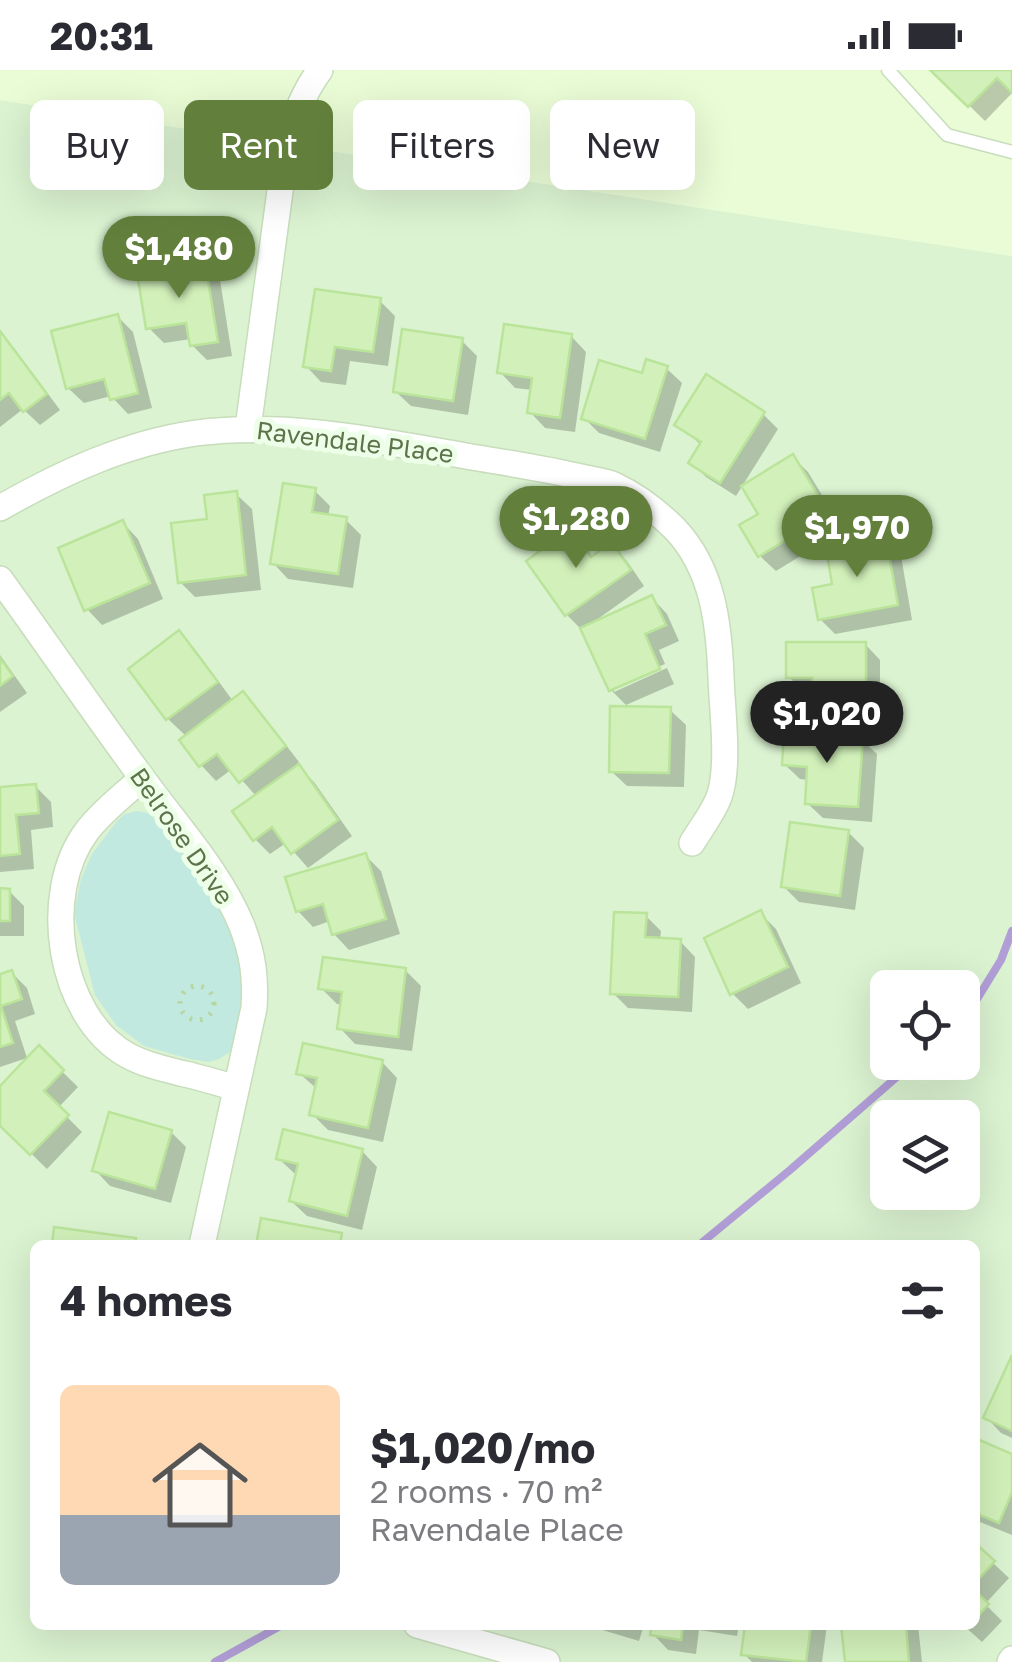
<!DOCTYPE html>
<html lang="en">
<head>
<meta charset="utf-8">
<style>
  body { margin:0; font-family:"Golos Text",sans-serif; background:#f2f2f3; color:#2b2b33; height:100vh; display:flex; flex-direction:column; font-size:38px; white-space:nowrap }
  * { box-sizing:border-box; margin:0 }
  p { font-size:32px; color:#7c7c81 }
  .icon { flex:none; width:55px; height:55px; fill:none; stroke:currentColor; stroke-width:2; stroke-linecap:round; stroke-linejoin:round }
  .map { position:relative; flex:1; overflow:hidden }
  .details { position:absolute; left:30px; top:1170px; width:950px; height:390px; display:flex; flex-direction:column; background:#fff; border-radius:15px; box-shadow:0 10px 40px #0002 }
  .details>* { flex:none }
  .guide { position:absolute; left:30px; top:30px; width:952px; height:90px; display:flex; gap:20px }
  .controls { position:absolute; left:870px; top:900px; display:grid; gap:20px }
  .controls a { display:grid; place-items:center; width:110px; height:110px; border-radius:15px; background:#fff; box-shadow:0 10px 40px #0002; font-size:50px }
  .price { position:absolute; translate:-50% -85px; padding:0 22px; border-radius:35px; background:#627f3c; color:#fff; font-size:32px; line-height:65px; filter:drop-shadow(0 2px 5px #0008) }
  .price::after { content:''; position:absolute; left:50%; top:60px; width:30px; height:22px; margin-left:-15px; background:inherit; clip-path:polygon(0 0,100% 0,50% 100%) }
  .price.selected { background:#222; color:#fff }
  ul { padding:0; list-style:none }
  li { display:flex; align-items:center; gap:30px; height:250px; padding:0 30px }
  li+li { border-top:2px solid #e1e1e2 }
  li span { display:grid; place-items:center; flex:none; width:280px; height:200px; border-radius:15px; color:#555 }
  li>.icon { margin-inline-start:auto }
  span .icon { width:120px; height:120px; fill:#fffc; stroke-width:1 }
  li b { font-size:42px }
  h2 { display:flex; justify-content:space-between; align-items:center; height:120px; padding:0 30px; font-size:42px }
  .chip { padding:0 35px; border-radius:15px; background:#fff; box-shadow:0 10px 40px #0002; font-size:35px; line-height:90px }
  .chip.selected { background:#627f3c; color:#fff }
  .status { display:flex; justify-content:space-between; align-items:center; height:70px; padding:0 50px; background:#fff; direction:ltr }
  .status svg { height:28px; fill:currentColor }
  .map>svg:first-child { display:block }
  .residential { fill:#dbf3d1; fill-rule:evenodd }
  .commercial { fill:#eafcd6 }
  .green { fill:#c1e9e0 }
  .shadow { fill:#0003 }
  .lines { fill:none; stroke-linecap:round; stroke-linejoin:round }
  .stream { stroke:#b19ed7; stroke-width:8 }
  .building { fill:#d2f1ba; stroke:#bbe49b; stroke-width:2.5 }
  .lane-casing { stroke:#c7ddbb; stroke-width:15 }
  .street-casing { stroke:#c7ddbb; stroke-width:28 }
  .path { stroke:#b6d69e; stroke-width:5; stroke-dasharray:2.5 8; stroke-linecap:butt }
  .lane { stroke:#fff; stroke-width:12 }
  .street { stroke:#fff; stroke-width:25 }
  .labels { text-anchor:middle; stroke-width:10; stroke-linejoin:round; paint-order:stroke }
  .street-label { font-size:25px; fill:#5d7349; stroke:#edffe8 }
</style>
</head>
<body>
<div class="status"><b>20:31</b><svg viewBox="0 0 49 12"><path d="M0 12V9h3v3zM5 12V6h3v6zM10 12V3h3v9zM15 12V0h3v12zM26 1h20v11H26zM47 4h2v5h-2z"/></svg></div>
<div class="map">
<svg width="1012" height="1592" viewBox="0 0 1012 1592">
  <rect width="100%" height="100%" fill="#e8fce2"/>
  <path class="residential" d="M0,30L1012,186V1592H0ZM888,918H962V992H888ZM888,1048H962V1122H888ZM35,1175H975V1555H35Z"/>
  <polygon class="commercial" points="0,0 1012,0 1012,186 0,30"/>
  <polygon class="green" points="136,741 148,743 167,760 217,829 239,881 243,926 238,964 230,982 219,989 209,992 190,989 144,976 116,955 95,925 74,843 81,809 92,784 117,751 125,744"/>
  <g class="shadow">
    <polygon points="933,0 1012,0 1012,23 985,51"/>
    <polygon points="205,195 220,210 232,286 207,290 192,275 191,269 164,273 149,258"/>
    <polygon points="380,231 395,246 388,296 350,291 346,315 321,312 306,296"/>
    <polygon points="117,246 133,262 152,338 128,344 111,326 84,333 68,318"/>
    <polygon points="0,264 14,278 60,340 40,355 23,339 0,357"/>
    <polygon points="571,266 586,282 575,362 545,358 530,342 533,320 515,318 500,302"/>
    <polygon points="461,270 477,286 468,345 411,336 395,321"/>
    <polygon points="666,298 682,313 660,382 599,363 584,348 643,306"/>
    <polygon points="763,344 778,359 736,426 706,407 691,392 701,375 677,354"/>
    <polygon points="793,387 808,402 843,460 776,501 760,486 742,456 761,444"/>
    <polygon points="314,420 330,436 328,447 346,450 361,465 353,518 288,509 273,493"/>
    <polygon points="236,424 252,439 261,520 195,527 180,512 210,452"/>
    <polygon points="123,453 138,469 163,529 102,555 87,539"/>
    <polygon points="571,462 594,488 611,475 627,491 644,516 595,551 596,553 652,528 667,544 679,571 659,580 665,594 614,616 614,622 667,598 674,614 626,635 611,620 582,560 567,545 529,491"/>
    <polygon points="885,470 901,486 912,550 835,564 820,549 835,516"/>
    <polygon points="179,563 194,578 233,631 242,624 258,639 299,692 296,695 314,712 352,766 308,798 286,773 270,784 255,769 257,727 232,699 216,711 201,695 187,667 168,649 131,599"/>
    <polygon points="865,574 880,590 880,654 829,655 814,639 814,623 804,622 789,607"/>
    <polygon points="0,585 27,623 0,642"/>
    <polygon points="670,640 686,655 684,717 627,716 611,701"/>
    <polygon points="861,669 877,684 872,752 823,748 807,733 809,710 800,709 784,694"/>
    <polygon points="35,716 51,732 53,757 31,760 34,799 0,802 0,719"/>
    <polygon points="848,762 864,778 855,840 799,832 783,816"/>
    <polygon points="366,786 381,801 400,864 349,880 334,864 330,851 313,857 298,841"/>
    <polygon points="0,821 9,821 24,836 24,866 0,866"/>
    <polygon points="760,843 776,859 801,913 748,939 733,924"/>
    <polygon points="646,846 661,861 660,870 680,871 695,887 692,942 628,938 613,923"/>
    <polygon points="405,900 421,916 412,981 355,974 340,958 343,935 337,934 321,918"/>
    <polygon points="12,903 27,918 35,944 15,951 27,988 0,997 0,907"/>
    <polygon points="39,979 78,1017 58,1038 82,1062 47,1099 0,1053 0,1019"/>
    <polygon points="382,992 397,1008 383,1072 328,1060 312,1044 317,1019 299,1003"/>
    <polygon points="171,1062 186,1077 171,1133 110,1116 95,1100"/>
    <polygon points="362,1081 377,1097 362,1160 307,1146 291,1131 298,1104 294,1103 278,1088"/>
    <polygon points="1012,1290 1012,1368 1001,1363 986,1347"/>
    <polygon points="975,1371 1012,1387 1012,1465 975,1450"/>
    <polygon points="975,1476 1009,1508 985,1534 1002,1551 982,1572 963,1555 975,1555"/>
    <polygon points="586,1555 644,1555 639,1571"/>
    <polygon points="654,1555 739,1555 737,1566 699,1560 696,1584 668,1580 653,1564"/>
    <polygon points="748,1555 827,1555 822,1592 752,1592 744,1584"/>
    <polygon points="844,1555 918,1555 922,1592 847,1592"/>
  </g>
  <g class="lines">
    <g class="stream">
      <polyline points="962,947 974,934 1001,890 1012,861"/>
      <polyline points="699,1175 790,1100 914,992"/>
      <polyline points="215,1592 282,1555"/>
    </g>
  </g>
  <g class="building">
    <polygon points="930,0 1012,0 1012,23 997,8 968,37"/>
    <polygon points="205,192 218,272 190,276 186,253 146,259 137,203"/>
    <polygon points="315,219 381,228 373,282 335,277 331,301 303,297"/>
    <polygon points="118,244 138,323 110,330 104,309 66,319 51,261"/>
    <polygon points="504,254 572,264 560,348 527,343 532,308 497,303"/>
    <polygon points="402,259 463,268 453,331 393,322"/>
    <polygon points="0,261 47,324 23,342 9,323 0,330"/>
    <polygon points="646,289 668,296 645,369 581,349 599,290 642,303"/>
    <polygon points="706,304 765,342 720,413 688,393 701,372 674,355"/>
    <polygon points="793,384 829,444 758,487 739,455 758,444 741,416"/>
    <polygon points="283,413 316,418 312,442 347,447 338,504 270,494"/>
    <polygon points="237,421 246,505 178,513 171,453 207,449 204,425"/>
    <polygon points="123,450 150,513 84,541 58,478"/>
    <polygon points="571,458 591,487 612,472 631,500 565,546 526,491"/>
    <polygon points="886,468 898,535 818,550 812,518 832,514 826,478"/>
    <polygon points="652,525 666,555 645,564 660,599 609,621 580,558"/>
    <polygon points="179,560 218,612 166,650 128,599"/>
    <polygon points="786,572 866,572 866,640 811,640 812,608 786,608"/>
    <polygon points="0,588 13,606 0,616"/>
    <polygon points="243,621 286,676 239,713 217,684 199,697 179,670"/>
    <polygon points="610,636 671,637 669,703 609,702"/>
    <polygon points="784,661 863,667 858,737 805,734 807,697 782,695"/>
    <polygon points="299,694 338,750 291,784 272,757 253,771 232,741"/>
    <polygon points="36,714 39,743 16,745 20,784 0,786 0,717"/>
    <polygon points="790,752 849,760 840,826 781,817"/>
    <polygon points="366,783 386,849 332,865 323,834 296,842 285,807"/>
    <polygon points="0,818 10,819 10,851 0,851"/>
    <polygon points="761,840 788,897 730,925 704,868"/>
    <polygon points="614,842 647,843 645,867 681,869 678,927 610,924"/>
    <polygon points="323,887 406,898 398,967 337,959 342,922 318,919"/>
    <polygon points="12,900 22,929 1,936 13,973 0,977 0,904"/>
    <polygon points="303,973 383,990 368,1058 309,1045 317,1008 296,1004"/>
    <polygon points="39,975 64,1000 44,1021 69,1045 30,1085 0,1056 0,1016"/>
    <polygon points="109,1042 172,1060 155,1119 92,1101"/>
    <polygon points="283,1059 363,1079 347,1146 289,1131 298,1094 276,1089"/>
    <polygon points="261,1148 342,1163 340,1175 256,1175"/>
    <polygon points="54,1157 136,1168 135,1175 52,1175"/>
    <polygon points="1012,1285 1012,1361 983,1348"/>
    <polygon points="975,1368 1012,1384 1012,1422 999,1453 975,1443"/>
    <polygon points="975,1473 995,1491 975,1513"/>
    <polygon points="975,1521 989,1534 975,1549"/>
    <polygon points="652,1555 683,1555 681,1570 650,1565"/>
    <polygon points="745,1555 811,1555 806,1592 741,1585"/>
    <polygon points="841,1555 906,1555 909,1592 845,1592"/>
  </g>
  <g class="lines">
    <g class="lane-casing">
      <polyline id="lane" points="888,0 947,65 1012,82"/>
    </g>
    <g class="street-casing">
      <g id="street">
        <path d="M248,358L285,84C292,53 301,26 320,0"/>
        <path d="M0,438C61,403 126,373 196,363C296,350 397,375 496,391C526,396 555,401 585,408C594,410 605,411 614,415C637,426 657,441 675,459C713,499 719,554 721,607C722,640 730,697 719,727C713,743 701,758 692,773"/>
        <path d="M0,509C48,575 94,643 143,709C177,756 220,802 242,856C253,885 256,907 254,938L202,1175"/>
        <path d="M142,708C124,725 102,741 87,761C40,823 58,946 127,985C145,995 165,999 185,1004C202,1008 219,1013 236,1018"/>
        <polyline points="417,1555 547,1592"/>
        <polyline points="1010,1592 1012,1589"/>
      </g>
    </g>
    <circle class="path" cx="197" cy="933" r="17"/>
    <use href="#lane" class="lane"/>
    <use href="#street" class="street"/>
  </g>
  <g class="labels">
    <g class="street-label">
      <text transform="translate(355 372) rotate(7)" y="9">Ravendale Place</text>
      <text transform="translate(182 766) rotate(55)" y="9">Belrose Drive</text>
    </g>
  </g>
</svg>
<div class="controls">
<a><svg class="icon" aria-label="locate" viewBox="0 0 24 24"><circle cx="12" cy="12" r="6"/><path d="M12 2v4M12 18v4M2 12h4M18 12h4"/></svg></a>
<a><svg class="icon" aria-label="layers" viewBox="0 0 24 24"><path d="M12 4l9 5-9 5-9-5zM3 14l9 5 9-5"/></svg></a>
</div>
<b class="price" style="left:179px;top:231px">$1,480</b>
<b class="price" style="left:576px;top:501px">$1,280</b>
<b class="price" style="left:857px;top:510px">$1,970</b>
<b class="price selected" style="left:827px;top:696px">$1,020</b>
<div class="guide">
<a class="chip">Buy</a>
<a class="chip selected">Rent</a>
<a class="chip">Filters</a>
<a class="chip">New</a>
</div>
<section class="details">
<h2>4 homes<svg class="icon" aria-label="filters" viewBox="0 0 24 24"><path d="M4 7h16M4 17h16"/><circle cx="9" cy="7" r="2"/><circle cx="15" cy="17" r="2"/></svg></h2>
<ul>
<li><span style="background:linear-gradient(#ffd9b3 65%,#9aa5b1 0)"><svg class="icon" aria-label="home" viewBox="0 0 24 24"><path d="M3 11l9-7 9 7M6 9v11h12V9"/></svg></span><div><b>$1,020/mo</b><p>2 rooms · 70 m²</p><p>Ravendale Place</p></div></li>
</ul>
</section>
</div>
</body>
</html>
